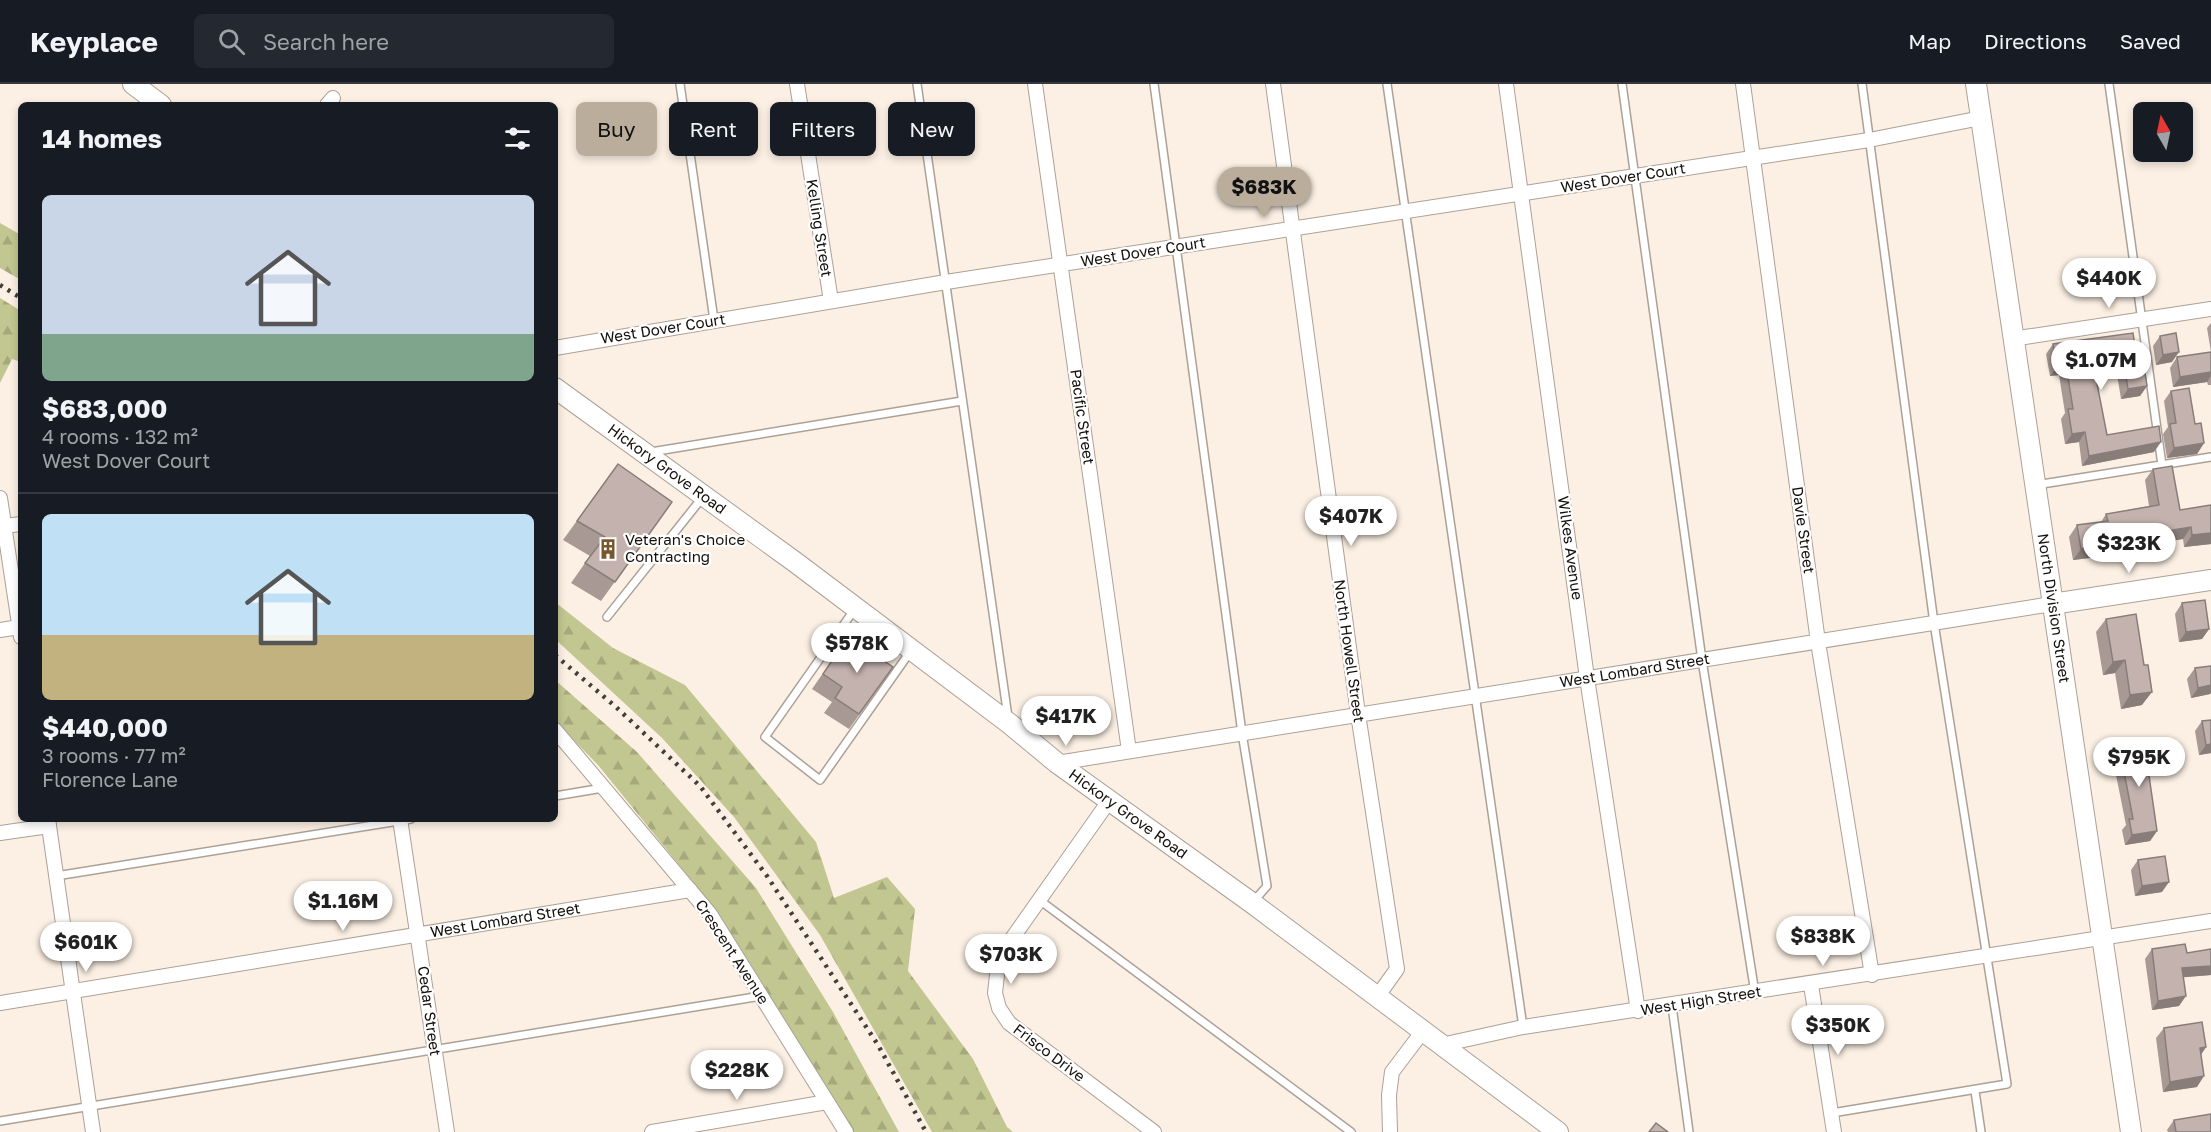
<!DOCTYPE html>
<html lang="en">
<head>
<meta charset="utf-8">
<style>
  body { margin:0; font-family:"Golos Text",sans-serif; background:#242831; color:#f1f3f6; height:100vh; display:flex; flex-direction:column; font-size:22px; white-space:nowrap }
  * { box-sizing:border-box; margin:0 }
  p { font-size:20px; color:#9ea1a6 }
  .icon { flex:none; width:33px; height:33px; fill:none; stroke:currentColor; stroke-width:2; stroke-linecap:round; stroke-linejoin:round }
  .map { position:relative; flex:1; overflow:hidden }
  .side { position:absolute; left:18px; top:18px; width:540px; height:720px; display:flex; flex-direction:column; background:#171b24; border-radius:9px; box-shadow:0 3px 9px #0003 }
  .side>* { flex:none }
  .hud { position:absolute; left:576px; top:18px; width:570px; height:54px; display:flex; gap:12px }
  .needle { width:39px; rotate:351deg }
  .buttons { position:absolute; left:2133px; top:18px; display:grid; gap:12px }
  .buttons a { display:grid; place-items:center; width:60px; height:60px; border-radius:9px; background:#171b24; box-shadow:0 3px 9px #0003; font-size:30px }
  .price { position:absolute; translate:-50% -51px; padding:0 14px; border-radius:21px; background:#fff; color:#222; font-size:20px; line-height:39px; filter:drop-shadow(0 2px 3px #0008) }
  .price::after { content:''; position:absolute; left:50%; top:36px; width:18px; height:14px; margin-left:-9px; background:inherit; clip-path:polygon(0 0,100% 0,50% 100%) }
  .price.on { background:#bbad9c; color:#111 }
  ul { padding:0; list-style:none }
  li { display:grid; align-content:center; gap:12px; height:318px; padding:0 24px }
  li+li { border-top:2px solid #363941 }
  li span { display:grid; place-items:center; height:186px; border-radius:9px; color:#555 }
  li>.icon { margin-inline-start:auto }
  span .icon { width:108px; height:108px; fill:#fffc; stroke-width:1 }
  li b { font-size:26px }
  h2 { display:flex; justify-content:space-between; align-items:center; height:72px; padding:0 24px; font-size:26px }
  .pill { padding:0 21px; border-radius:9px; background:#171b24; box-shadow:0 3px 9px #0003; font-size:21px; line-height:54px }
  .pill.on { background:#bbad9c; color:#111 }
  header { display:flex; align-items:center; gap:36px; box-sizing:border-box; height:84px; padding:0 30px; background:#171b24; border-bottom:2px solid #363941 }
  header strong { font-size:28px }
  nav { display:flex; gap:33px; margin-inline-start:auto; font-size:21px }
  .search { width:420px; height:54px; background:#242831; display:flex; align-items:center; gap:15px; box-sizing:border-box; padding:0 21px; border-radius:9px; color:#9ea1a6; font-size:22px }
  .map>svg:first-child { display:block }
  .forest { fill:url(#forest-firs) }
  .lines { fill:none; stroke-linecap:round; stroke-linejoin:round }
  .lane-casing { stroke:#aca196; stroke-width:10 }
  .street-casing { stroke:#aca196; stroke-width:16 }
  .secondary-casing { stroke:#aca196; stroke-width:22 }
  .lane { stroke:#fff; stroke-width:7 }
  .street { stroke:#fff; stroke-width:14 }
  .secondary { stroke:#fff; stroke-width:20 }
  .rail { stroke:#443e39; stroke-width:4.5; stroke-dasharray:3 6; stroke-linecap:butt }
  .wall { fill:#a89995 }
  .shaded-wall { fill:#887d79 }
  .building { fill:#c3b2ad; stroke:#887d79; stroke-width:1.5 }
  .labels { text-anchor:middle; stroke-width:4.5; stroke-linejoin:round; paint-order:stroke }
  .street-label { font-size:15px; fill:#14100c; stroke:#fff }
  .poi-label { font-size:15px; fill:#14100c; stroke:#fff; text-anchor:start }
</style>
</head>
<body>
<header>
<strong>Keyplace</strong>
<div class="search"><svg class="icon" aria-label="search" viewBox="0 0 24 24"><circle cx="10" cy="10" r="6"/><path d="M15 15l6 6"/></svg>Search here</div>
<nav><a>Map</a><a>Directions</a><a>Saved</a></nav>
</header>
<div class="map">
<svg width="2211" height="1048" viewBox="0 0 2211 1048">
  <defs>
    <pattern id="forest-firs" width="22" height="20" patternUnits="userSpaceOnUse" patternTransform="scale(1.5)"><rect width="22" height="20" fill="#c2c690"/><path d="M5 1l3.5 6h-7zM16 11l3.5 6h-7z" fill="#a6a97b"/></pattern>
  </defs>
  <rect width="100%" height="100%" fill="#fcf0e4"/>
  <g class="forest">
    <polygon points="0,139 21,151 21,196 0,184"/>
    <polygon points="0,214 21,227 21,278 12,275 0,299"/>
    <polygon points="555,518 613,564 685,601 816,758 834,814 887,793 915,825 908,887 973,975 1007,1043 1013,1048 932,1048 820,851 734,733 662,654 555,555"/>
    <polygon points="555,596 637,668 756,804 833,928 899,1048 853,1048 706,814 598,681 555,637"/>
  </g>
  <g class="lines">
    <g class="lane-casing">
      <g id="lane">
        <polyline points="680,0 714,236"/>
        <polyline points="917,0 1008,633"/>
        <polyline points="1154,0 1242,649 1267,802 1253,818"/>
        <polyline points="1387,0 1523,943"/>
        <polyline points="1622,0 1702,576 1755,909"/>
        <polyline points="2109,0 2162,381"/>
        <polyline points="651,368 962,317"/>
        <polyline points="2036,401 2211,373"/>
        <polyline points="854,526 765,653 820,696 910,568"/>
        <polyline points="607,533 702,414"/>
        <polyline points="555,712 603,704"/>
        <polyline points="56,792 411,735"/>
        <polyline points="1038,815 1351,1048"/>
        <polyline points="1672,922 1689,1048"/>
        <polyline points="1975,1007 1981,1048"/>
        <polyline points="1832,1029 2007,1000 1934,539 1862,0"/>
        <polyline points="0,1037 761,912"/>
      </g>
    </g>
    <g class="street-casing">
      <g id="street">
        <polyline points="797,0 831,217"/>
        <polyline points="1035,0 1129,667"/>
        <polyline points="1273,0 1358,630 1397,885 1377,913"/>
        <polyline points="1506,0 1587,594 1638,927"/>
        <polyline points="1743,0 1818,558 1872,891"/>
        <polyline points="327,21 333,14"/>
        <polyline points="2012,255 2211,225"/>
        <polyline points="555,264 946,198 1869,56 1981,34"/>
        <polyline points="0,414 21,553"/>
        <polyline points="4,442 21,440"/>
        <polyline points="0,546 19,543"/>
        <polyline points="555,646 710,830 846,1048"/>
        <path id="s1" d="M1057,679L2052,520"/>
        <polyline points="1109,717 999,873 995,909 999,924 1009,939 1154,1048"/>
        <polyline points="48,735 93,1048"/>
        <polyline points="400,735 447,1048"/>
        <polyline points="0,749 49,742"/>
        <polyline points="1811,901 1834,1048"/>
        <path id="s2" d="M0,919L690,806"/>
        <polyline points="1441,961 1523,943 2211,837"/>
        <polyline points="652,1048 827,1018"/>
        <polyline points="1390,1048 1389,1011 1392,988 1423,947"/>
      </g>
    </g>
    <g class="secondary-casing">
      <g id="secondary">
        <polyline points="133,0 161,21"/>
        <path id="s3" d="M1976,0L2131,1048"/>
        <path id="s4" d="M555,304L795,478L1010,640L1057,679L1252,819L1558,1048"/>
        <polyline points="2052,520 2211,496"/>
      </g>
    </g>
    <use href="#lane" class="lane"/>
    <use href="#street" class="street"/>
    <use href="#secondary" class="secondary"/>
    <g class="rail">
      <polyline points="0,201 21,214"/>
      <polyline points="555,571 616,623 700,702 767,792 878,961 926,1048"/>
    </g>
  </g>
  <g class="wall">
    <polygon points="2211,239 2211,301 2208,301 2207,298 2173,303 2170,284 2177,273 2211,268 2207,244"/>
    <polygon points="2133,249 2138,283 2147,302 2140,312 2121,315 2116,284 2094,288 2107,351 2154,368 2082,382 2079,358 2065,360 2061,335 2065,329 2059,291 2050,292 2046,270 2053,260"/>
    <polygon points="2160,252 2172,278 2156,281 2153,262"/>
    <polygon points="2171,307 2195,340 2204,359 2197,370 2167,374 2163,350 2168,343 2164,317"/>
    <polygon points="618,380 672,418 601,517 571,499 590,472 563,456"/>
    <polygon points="2153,385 2180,426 2211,421 2211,460 2184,463 2183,455 2151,460 2146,467 2073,476 2069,453 2077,441 2101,438 2106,430 2149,422 2145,396"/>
    <polygon points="2182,519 2209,545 2202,555 2179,558 2175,530"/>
    <polygon points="2136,530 2142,621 2121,625 2115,589 2103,591 2096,548 2106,535"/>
    <polygon points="848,553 893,583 849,645 824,629 832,618 812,605"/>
    <polygon points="2211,582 2211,609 2210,610 2191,614 2187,595 2195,584"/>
    <polygon points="2202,637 2211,669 2199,671 2195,647"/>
    <polygon points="2119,661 2157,747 2150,757 2125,761 2122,746 2126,741 2112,671"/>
    <polygon points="2138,776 2162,808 2135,812 2131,786"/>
    <polygon points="2152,865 2187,869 2211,891 2183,893 2179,922 2152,926 2145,875"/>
    <polygon points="2164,944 2206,963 2201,971 2197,1003 2163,1008 2156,954"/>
    <polygon points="2174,1036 2211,1048 2168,1048 2167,1046"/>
  </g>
  <g class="shaded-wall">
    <polygon points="2179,268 2172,278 2156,281 2163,271"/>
    <polygon points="2123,274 2116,284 2086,289 2093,279"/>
    <polygon points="2066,281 2059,291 2050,292 2057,283"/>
    <polygon points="2211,288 2211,292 2207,298 2173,303 2180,293"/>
    <polygon points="2147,302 2140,312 2121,315 2128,305"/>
    <polygon points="2085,348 2079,358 2065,360 2072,350"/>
    <polygon points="2161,358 2154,368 2082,382 2089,372"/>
    <polygon points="2204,359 2197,370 2167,374 2174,364"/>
    <polygon points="2191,443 2183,455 2151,460 2146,467 2073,476 2081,465 2153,449"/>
    <polygon points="2211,449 2211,460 2184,463 2192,451"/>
    <polygon points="2209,545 2202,555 2179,558 2186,548"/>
    <polygon points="2125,576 2115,589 2103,591 2113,578"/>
    <polygon points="2211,601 2211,609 2210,610 2191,614 2198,604"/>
    <polygon points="2152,608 2142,621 2121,625 2130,611"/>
    <polygon points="2211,660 2211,669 2199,671 2206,661"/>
    <polygon points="2157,747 2150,757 2125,761 2132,751"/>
    <polygon points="2169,798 2162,808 2135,812 2142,802"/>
    <polygon points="2211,882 2211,891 2175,894 2182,884"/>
    <polygon points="2186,912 2179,922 2152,926 2158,917"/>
    <polygon points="2206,963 2199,973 2200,964"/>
    <polygon points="2204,992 2197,1003 2163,1008 2170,998"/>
  </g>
  <g class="building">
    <polygon points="2133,249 2138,283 2144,282 2147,302 2128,305 2123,274 2093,279 2107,351 2159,342 2161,358 2089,372 2085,348 2072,350 2068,325 2073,325 2066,281 2057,283 2053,260"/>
    <polygon points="2176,249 2179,268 2163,271 2160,252"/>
    <polygon points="2211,268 2211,288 2180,293 2177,273"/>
    <polygon points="2189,304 2195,340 2201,339 2204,359 2174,364 2170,340 2176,339 2171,307"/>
    <polygon points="618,380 672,418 615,498 585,479 605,453 577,437"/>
    <polygon points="2172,382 2180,426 2211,421 2211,449 2192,451 2191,443 2153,449 2154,455 2081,465 2077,441 2108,437 2106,430 2159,421 2153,385"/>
    <polygon points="2205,516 2209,545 2186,548 2182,519"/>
    <polygon points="2136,530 2144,581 2148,581 2152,608 2130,611 2125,576 2113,578 2106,535"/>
    <polygon points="848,553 893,583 859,630 835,614 842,603 823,590"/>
    <polygon points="2211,582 2211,601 2198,604 2195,584"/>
    <polygon points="2211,636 2211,660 2206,661 2202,637"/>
    <polygon points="2144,657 2157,747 2132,751 2129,735 2133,735 2119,661"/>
    <polygon points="2165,772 2169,798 2142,802 2138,776"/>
    <polygon points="2185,860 2187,869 2211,865 2211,882 2182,884 2186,912 2158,917 2152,865"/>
    <polygon points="2202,938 2206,963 2200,964 2204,992 2170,998 2164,944"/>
    <polygon points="2211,1030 2211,1048 2176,1048 2174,1036"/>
    <polygon points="1656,1039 1668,1048 1649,1048"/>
  </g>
  <defs>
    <g id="building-bare" transform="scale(1.62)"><path d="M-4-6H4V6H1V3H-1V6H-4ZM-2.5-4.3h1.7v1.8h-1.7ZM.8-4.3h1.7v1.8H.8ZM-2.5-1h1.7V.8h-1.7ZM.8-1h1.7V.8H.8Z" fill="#78572d" stroke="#fff" stroke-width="2.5" paint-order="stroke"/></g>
  </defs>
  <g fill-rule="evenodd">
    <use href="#building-bare" x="608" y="465"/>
  </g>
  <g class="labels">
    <g class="street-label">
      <text transform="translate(1623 94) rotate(-9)" y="5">West Dover Court</text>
      <text transform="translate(819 144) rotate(81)" y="5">Kelling Street</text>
      <text transform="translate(1143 168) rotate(-9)" y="5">West Dover Court</text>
      <text transform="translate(663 245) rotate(-9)" y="5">West Dover Court</text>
      <text transform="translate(1082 333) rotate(82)" y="5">Pacific Street</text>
      <text dy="5" stroke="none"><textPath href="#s4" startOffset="138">Hickory Grove Road</textPath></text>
      <text transform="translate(1803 446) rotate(82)" y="5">Davie Street</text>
      <text transform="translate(1570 464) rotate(82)" y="5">Wilkes Avenue</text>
      <text dy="5" stroke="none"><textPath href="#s3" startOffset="530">North Division Street</textPath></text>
      <text transform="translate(1349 567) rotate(82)" y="5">North Howell Street</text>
      <text dy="5" stroke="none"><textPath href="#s1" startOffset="585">West Lombard Street</textPath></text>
      <text dy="5" stroke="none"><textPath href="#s4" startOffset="714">Hickory Grove Road</textPath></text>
      <text dy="5" stroke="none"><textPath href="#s2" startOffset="512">West Lombard Street</textPath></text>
      <text transform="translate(732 868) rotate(57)" y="5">Crescent Avenue</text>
      <text transform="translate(1701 917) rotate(-9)" y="5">West High Street</text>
      <text transform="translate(429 927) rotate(82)" y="5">Cedar Street</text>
      <text transform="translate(1049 969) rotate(37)" y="5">Frisco Drive</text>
    </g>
    <g class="poi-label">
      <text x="625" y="461">Veteran's Choice<tspan x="625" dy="17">Contracting</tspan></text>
    </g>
  </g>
</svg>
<div class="buttons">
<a><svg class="needle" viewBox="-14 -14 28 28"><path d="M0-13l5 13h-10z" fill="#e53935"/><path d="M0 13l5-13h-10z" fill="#9ea1a6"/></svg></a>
</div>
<b class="price on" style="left:1264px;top:134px">$683K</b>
<b class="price" style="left:2109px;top:225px">$440K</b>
<b class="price" style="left:2101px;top:307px">$1.07M</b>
<b class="price" style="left:1351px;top:463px">$407K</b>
<b class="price" style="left:2129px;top:490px">$323K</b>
<b class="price" style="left:857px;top:590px">$578K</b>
<b class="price" style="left:1066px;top:663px">$417K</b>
<b class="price" style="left:2139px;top:704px">$795K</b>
<b class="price" style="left:343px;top:848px">$1.16M</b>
<b class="price" style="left:1823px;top:883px">$838K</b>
<b class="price" style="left:86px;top:889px">$601K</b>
<b class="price" style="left:1011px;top:901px">$703K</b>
<b class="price" style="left:1838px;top:972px">$350K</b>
<b class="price" style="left:737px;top:1017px">$228K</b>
<div class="hud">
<a class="pill on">Buy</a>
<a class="pill">Rent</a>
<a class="pill">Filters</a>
<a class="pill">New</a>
</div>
<section class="side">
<h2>14 homes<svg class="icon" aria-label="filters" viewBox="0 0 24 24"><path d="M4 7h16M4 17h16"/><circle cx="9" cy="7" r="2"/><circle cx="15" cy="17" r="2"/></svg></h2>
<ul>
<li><span style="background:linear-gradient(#c9d6e8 75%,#7fa58c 0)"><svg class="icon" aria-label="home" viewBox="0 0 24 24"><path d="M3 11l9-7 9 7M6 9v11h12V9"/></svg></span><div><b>$683,000</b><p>4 rooms · 132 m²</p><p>West Dover Court</p></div></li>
<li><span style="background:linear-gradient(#bfe0f5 65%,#c2b280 0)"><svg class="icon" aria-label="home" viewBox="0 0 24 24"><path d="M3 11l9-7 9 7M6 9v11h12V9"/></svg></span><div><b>$440,000</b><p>3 rooms · 77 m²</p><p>Florence Lane</p></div></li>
</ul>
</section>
</div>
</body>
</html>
